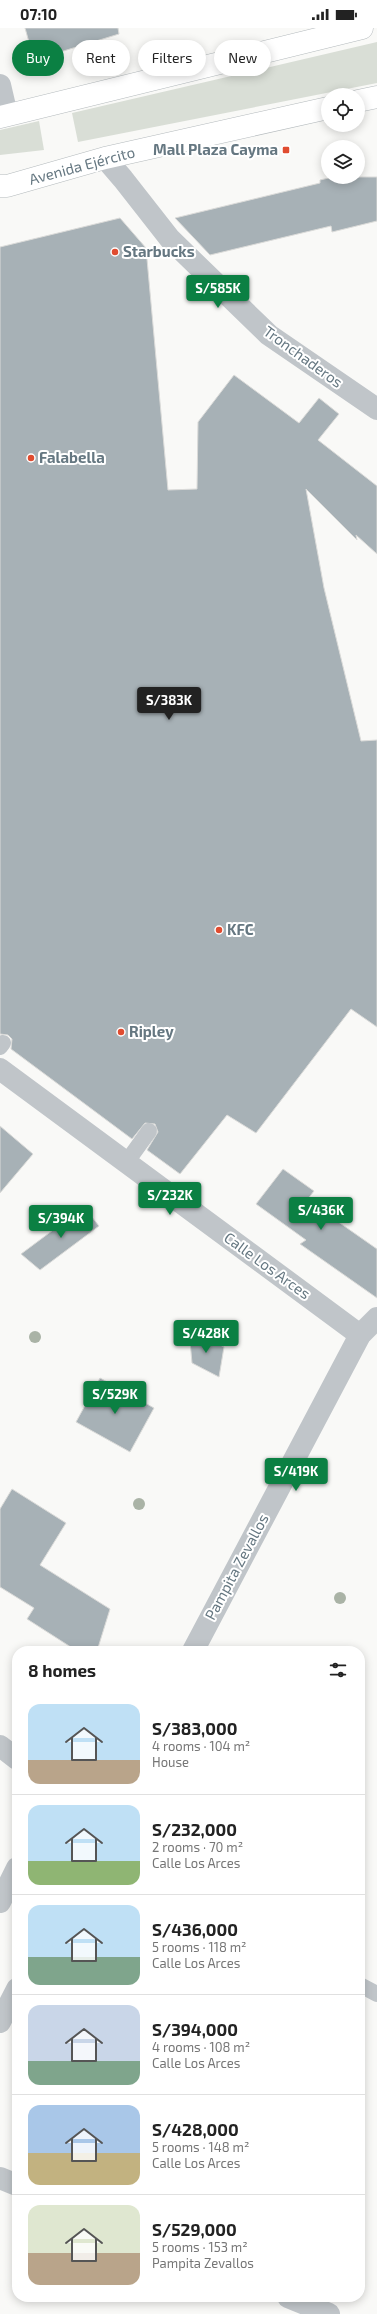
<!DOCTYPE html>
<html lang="en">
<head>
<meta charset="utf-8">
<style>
  body { margin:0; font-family:"Exo 2",sans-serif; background:#f2f2f2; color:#222; height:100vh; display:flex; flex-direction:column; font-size:15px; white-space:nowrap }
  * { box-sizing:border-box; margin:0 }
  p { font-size:13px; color:#767676 }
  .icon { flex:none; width:22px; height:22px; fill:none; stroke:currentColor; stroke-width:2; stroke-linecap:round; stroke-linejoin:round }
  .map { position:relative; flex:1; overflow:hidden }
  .panel { position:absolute; left:12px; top:1618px; width:353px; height:656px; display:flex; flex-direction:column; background:#fff; border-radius:16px; box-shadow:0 2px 10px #0003 }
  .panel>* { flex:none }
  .guide { position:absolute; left:12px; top:12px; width:353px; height:36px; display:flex; gap:8px }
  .buttons { position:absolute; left:321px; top:60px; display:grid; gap:8px }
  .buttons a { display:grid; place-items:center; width:44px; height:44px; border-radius:50%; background:#fff; box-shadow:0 2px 10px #0003; font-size:20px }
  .price { position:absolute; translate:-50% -34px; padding:0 9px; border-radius:4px; background:#0b8043; color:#fff; font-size:13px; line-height:26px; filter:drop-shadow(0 1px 2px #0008) }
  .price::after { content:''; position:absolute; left:50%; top:24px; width:12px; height:9px; margin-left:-6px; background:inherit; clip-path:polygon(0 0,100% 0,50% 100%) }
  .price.on { background:#222; color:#fff }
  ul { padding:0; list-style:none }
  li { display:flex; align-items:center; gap:12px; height:100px; padding:0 16px }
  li+li { border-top:1px solid #e0e0e0 }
  li span { display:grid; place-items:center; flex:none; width:112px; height:80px; border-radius:12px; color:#555 }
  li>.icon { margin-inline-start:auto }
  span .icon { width:48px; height:48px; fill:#fffc; stroke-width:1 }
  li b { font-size:17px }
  h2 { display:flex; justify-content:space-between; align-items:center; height:48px; padding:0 16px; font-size:17px }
  .tag { padding:0 14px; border-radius:18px; background:#fff; box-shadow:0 2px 10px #0003; font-size:14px; line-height:36px }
  .tag.on { background:#0b8043; color:#fff }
  .status { display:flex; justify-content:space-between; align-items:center; height:28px; padding:0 20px; background:#fff; direction:ltr }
  .status svg { height:11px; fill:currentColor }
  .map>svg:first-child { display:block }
  .green { fill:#d9ded6 }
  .building { fill:#a7b1b6; stroke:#dbdbd9 }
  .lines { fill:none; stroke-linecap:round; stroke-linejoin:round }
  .primary-casing { stroke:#b4babd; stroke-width:23 }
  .service { stroke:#c0c5c9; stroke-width:16 }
  .minor { stroke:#c0c5c9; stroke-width:22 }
  .tertiary { stroke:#c0c5c9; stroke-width:22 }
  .primary { stroke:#fff; stroke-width:22 }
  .tree { fill:#aab3a6 }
  .poi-dot { fill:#e04c30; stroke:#fff; stroke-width:1.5 }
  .labels { text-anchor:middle; stroke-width:4; stroke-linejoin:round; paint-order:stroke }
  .poi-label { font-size:15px; font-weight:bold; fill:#657781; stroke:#fff; text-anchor:start }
  .street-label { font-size:15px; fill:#657781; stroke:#fff }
</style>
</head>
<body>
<div class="status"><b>07:10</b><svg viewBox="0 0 49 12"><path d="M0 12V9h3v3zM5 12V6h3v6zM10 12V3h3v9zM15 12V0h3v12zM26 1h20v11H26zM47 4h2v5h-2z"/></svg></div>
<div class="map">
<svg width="377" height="2286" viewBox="0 0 377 2286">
  <rect width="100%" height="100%" fill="#f9f9f7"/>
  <g class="green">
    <polygon points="377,14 377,55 78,114 72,85"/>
    <polygon points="39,93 44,122 0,127 0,102"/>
  </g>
  <g class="building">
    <polygon points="25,0 118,0 119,6 34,32"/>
    <polygon points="333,149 377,149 377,193 332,204 331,198 210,227 175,190 320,155 320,152"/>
    <polygon points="120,190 146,220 168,462 197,461 198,394 234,347 299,395 319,370 339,386 318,412 377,458 377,526 356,507 357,512 306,461 324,560 361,713 377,712 377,999 351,981 256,1105 227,1087 180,1146 147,1122 158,1104 155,1096 145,1095 132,1111 11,1021 12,1011 8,1007 0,1006 0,219"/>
    <polygon points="0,1098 33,1126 0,1165"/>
    <polygon points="283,1141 314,1163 307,1172 377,1221 377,1270 300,1216 306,1212 256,1176"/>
    <polygon points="84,1179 99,1198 40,1242 21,1226"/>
    <polygon points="189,1302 224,1319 219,1349 192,1335"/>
    <polygon points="100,1350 154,1380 130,1424 76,1394"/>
    <polygon points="12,1461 66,1495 40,1537 110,1581 97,1623 77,1623 27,1591 34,1580 0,1559 0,1481"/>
  </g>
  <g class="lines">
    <g class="primary-casing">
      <g id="primary">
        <polyline points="358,73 377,69"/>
        <polyline points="0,89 362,0"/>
        <polyline points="0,158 7,158 105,130 328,80"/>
      </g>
    </g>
    <g class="service">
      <polyline points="0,1019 3,1015"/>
      <polyline points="126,1135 149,1103"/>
      <polyline points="360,1957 377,1966"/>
    </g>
    <g class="minor">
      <polyline points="0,57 7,87"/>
      <polyline points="105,130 123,151 170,211 269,307 377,381"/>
      <polyline points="0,1718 17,1731"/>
      <polyline points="0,1874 17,1840"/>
      <polyline points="0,2150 17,2157"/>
      <polyline points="288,2269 329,2286"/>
    </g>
    <g class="tertiary">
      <polyline points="0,1041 360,1307"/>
      <polyline points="193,1623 360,1307 377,1290"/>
      <polyline points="0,1994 17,1961"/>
    </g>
    <use href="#primary" class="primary"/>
  </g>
  <g class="tree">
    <circle cx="35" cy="1309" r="6"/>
    <circle cx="139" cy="1476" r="6"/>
    <circle cx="340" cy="1570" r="6"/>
  </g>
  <g class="poi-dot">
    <rect x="282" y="118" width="8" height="8" rx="2"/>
    <circle cx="115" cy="224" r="4"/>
    <circle cx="31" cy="430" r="4"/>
    <circle cx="219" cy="902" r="4"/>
    <circle cx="121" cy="1004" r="4"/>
  </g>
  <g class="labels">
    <g class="poi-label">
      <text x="278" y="127" text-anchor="end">Mall Plaza Cayma</text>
      <text x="123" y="229">Starbucks</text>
      <text x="39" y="435">Falabella</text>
      <text x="227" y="907">KFC</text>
      <text x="129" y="1009">Ripley</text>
    </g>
    <g class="street-label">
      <text transform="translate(82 138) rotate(-15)" y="5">Avenida Ejército</text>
      <text transform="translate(303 329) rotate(36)" y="5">Tronchaderos</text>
      <text transform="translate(267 1238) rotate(36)" y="5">Calle Los Arces</text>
      <text transform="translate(237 1539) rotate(-62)" y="5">Pampita Zevallos</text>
    </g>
  </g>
</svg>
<div class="buttons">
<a><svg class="icon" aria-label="locate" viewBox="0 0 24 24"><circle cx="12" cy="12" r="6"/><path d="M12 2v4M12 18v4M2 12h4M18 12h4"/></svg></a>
<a><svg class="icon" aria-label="layers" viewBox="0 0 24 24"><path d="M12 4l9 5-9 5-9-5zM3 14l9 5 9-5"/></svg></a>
</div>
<b class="price" style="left:218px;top:281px">S/585K</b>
<b class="price on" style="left:169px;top:693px">S/383K</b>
<b class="price" style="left:170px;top:1188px">S/232K</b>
<b class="price" style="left:321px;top:1203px">S/436K</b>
<b class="price" style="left:61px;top:1211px">S/394K</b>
<b class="price" style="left:206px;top:1326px">S/428K</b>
<b class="price" style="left:115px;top:1387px">S/529K</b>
<b class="price" style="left:296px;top:1464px">S/419K</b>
<div class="guide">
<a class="tag on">Buy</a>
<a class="tag">Rent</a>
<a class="tag">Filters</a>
<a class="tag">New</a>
</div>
<section class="panel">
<h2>8 homes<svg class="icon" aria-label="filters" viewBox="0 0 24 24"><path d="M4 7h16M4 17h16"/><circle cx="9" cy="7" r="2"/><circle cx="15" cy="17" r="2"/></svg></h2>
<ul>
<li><span style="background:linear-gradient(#bfe0f5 70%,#b9a48a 0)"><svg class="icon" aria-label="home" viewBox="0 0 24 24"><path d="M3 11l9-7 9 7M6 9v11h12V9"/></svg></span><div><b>S/383,000</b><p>4 rooms · 104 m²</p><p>House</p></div></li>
<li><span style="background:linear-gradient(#bfe0f5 70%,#8fb573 0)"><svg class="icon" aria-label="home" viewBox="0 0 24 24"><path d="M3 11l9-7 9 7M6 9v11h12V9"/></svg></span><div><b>S/232,000</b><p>2 rooms · 70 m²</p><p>Calle Los Arces</p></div></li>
<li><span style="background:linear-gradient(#bfe0f5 65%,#7fa58c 0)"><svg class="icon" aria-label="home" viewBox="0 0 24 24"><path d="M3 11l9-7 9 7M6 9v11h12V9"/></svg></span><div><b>S/436,000</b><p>5 rooms · 118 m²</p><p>Calle Los Arces</p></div></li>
<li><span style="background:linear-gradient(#c9d6e8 70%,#7fa58c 0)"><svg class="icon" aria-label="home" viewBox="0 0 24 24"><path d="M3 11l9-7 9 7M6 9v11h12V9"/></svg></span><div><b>S/394,000</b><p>4 rooms · 108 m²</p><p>Calle Los Arces</p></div></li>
<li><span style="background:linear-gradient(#a9c7e8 60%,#c2b280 0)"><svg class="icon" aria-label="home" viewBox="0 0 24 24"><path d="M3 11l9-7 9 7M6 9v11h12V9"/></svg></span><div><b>S/428,000</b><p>5 rooms · 148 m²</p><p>Calle Los Arces</p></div></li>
<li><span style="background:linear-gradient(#dfe7d0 60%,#b9a48a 0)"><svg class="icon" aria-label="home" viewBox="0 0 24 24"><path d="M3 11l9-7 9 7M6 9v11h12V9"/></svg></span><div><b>S/529,000</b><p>5 rooms · 153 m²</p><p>Pampita Zevallos</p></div></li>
</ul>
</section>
</div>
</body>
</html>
